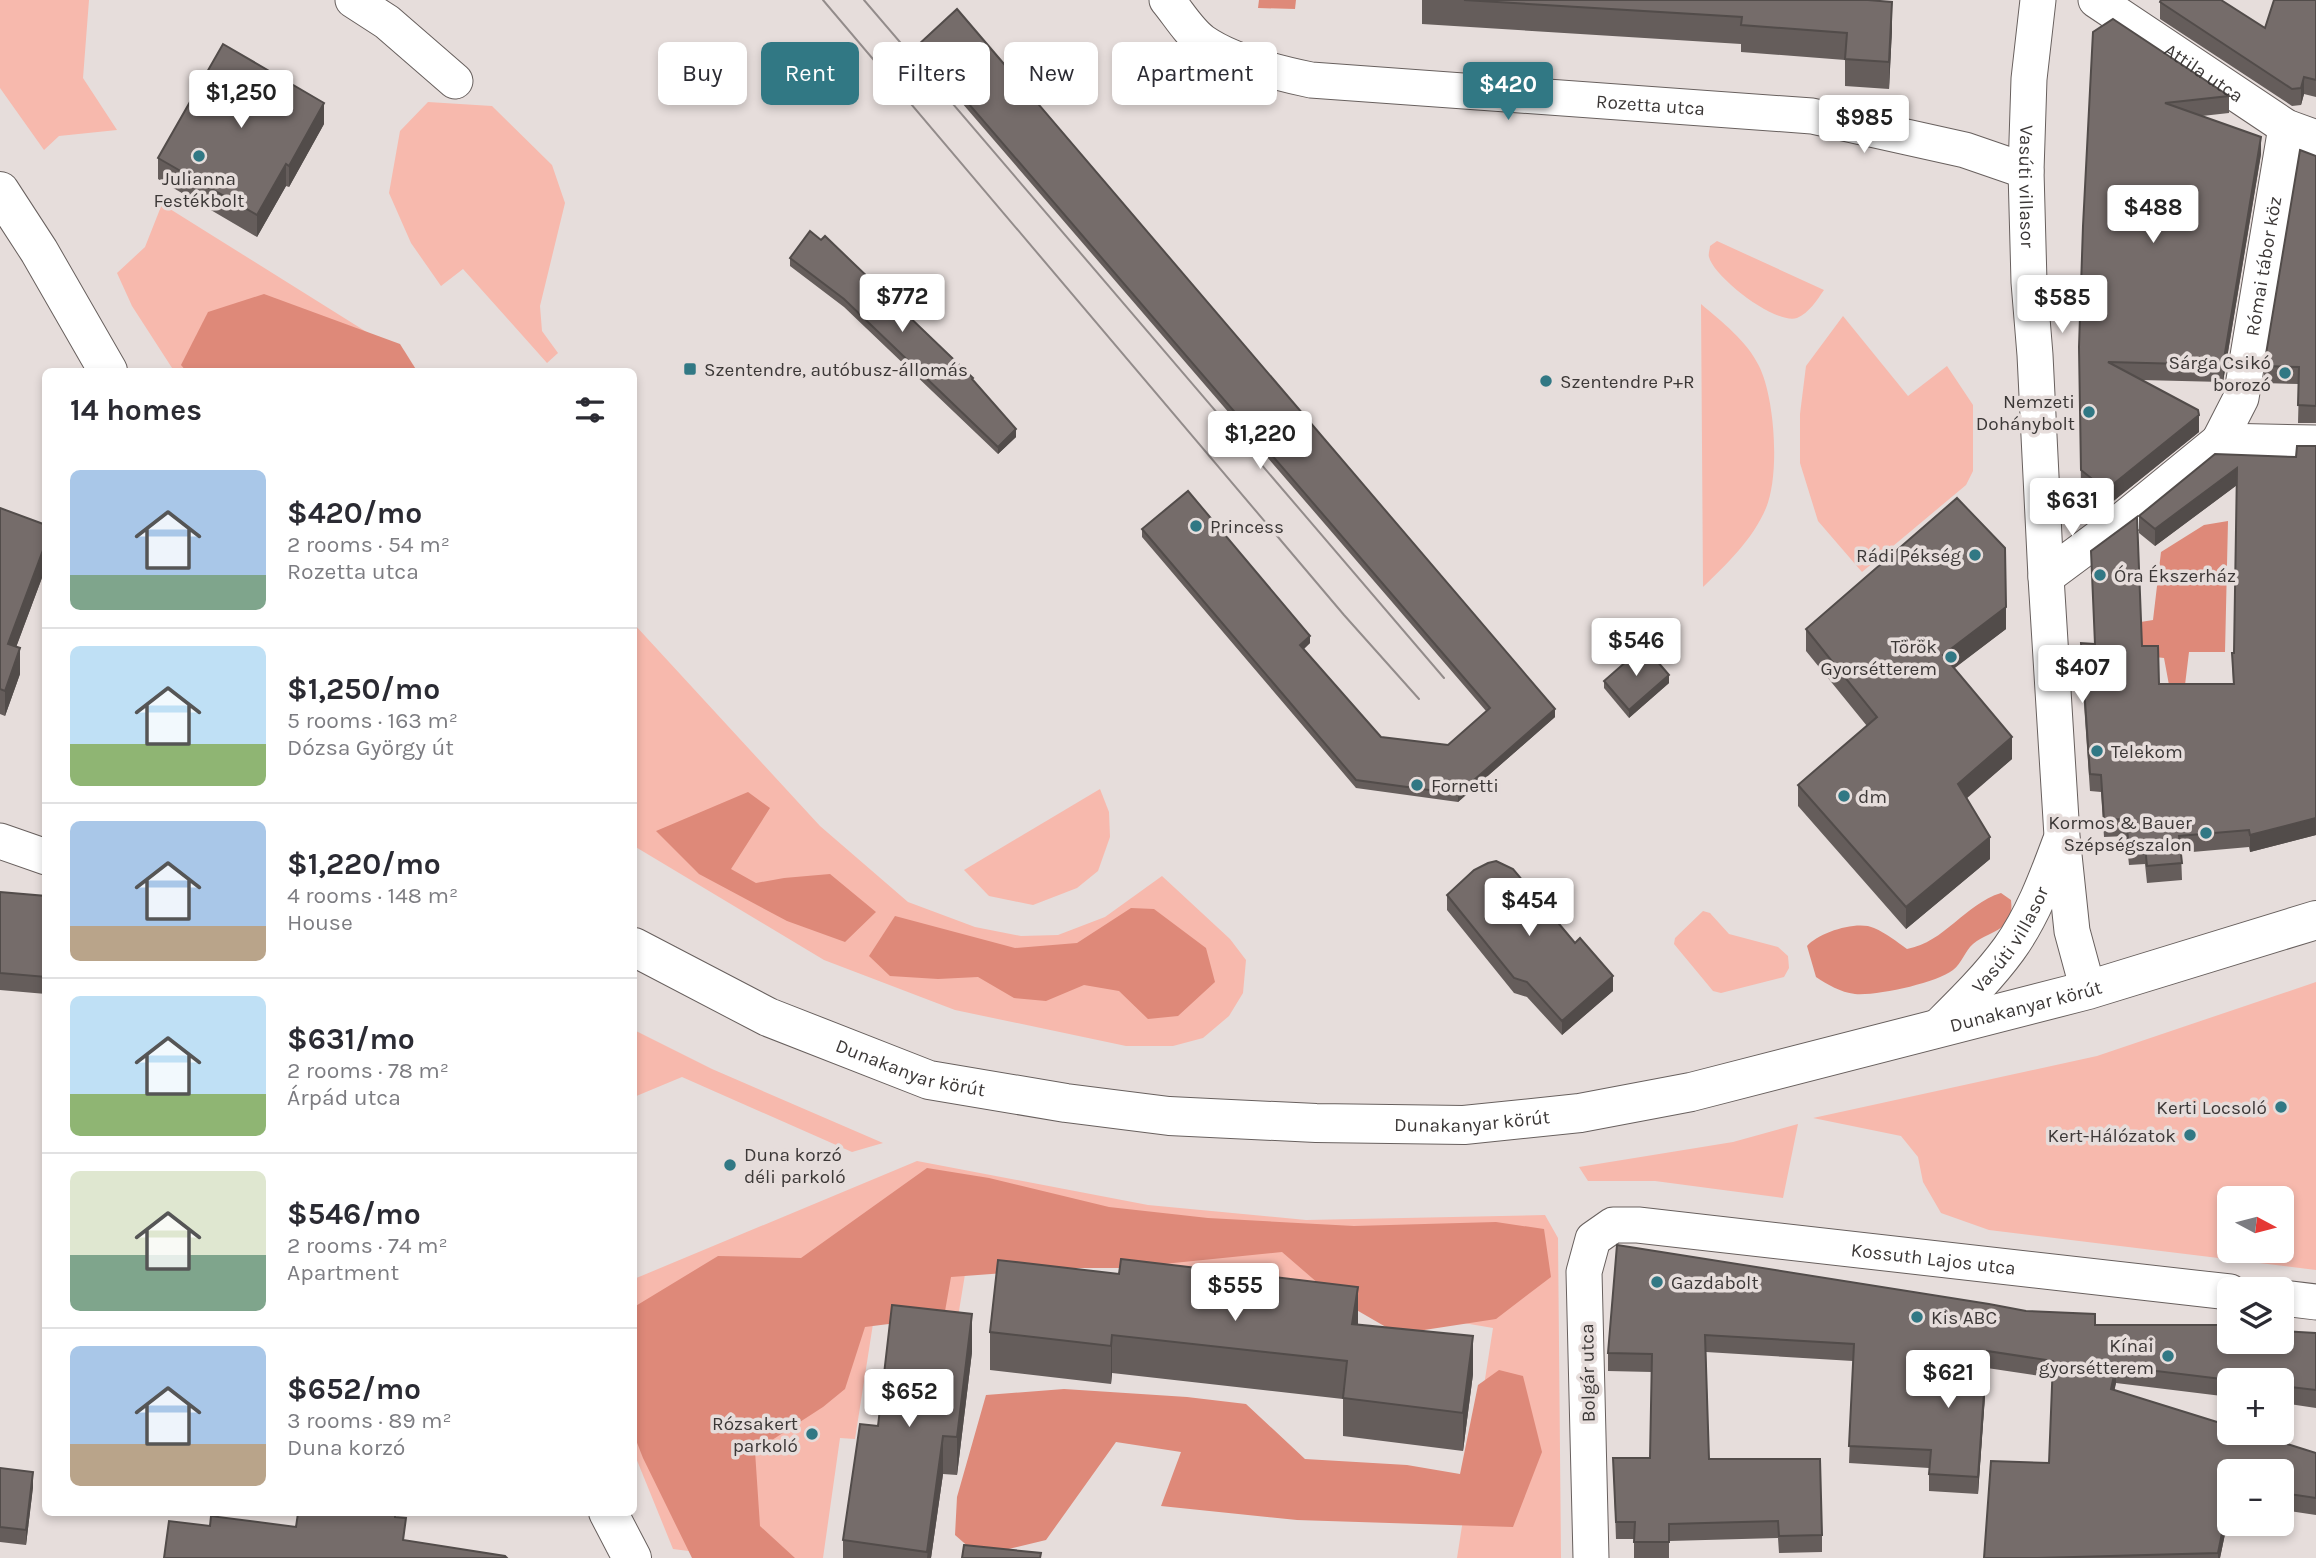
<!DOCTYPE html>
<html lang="en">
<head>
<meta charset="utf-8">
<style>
  body { margin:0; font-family:Karla,sans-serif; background:#f2f2f3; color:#2b2b33; height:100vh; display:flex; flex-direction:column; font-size:26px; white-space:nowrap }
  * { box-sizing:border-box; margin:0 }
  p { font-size:23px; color:#7c7c81 }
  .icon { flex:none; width:38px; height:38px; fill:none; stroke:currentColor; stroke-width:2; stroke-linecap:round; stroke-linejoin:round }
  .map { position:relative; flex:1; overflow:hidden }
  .drawer { position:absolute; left:42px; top:368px; width:595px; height:1148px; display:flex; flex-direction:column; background:#fff; border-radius:10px; box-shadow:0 4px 10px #0003 }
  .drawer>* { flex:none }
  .banner { position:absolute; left:658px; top:42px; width:665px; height:63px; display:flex; gap:14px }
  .needle { width:46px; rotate:97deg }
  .buttons { position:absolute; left:2217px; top:1186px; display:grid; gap:14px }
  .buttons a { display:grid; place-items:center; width:77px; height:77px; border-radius:10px; background:#fff; box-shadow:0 4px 10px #0003; font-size:35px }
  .price { position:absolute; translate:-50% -60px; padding:0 16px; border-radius:7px; background:#fff; color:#222; font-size:23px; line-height:46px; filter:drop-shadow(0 2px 4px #0008) }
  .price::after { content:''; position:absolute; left:50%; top:42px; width:21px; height:16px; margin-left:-10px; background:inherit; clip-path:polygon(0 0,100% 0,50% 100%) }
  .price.active { background:#317884; color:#fff }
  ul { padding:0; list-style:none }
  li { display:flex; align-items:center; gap:21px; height:175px; padding:0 28px }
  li+li { border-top:2px solid #e1e1e2 }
  li span { display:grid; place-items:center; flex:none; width:196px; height:140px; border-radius:10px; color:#555 }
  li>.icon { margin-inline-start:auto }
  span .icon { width:84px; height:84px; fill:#fffc; stroke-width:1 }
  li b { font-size:30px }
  h2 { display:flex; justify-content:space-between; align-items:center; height:84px; padding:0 28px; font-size:30px }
  .pill { padding:0 24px; border-radius:10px; background:#fff; box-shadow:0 4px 10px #0003; font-size:24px; line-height:63px }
  .pill.active { background:#317884; color:#fff }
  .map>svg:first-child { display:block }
  .green { fill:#f7b9ad; fill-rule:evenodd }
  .forest { fill:#de8979 }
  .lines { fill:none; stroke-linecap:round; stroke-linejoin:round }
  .street-casing { stroke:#68605e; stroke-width:37 }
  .secondary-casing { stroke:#68605e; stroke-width:40 }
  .primary-casing { stroke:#68605e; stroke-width:40 }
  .street { stroke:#fff; stroke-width:35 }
  .secondary { stroke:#fff; stroke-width:38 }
  .primary { stroke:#fff; stroke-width:38 }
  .tram { stroke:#938c8b; stroke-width:2 }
  .wall { fill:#655d5b }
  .shaded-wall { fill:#524c4a }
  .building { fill:#756c6a; stroke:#524c4a; stroke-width:2 }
  .poi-dot { fill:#317884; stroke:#e6dddb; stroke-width:2.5 }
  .labels { text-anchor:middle; stroke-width:7; stroke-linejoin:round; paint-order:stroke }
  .street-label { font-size:19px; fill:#3c3837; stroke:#e6dddb }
  .poi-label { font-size:19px; fill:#3c3837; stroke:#e6dddb; text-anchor:start }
</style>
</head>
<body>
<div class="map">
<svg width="2316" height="1558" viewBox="0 0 2316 1558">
  <rect width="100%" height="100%" fill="#e6dddb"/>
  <g class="green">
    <polygon points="0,0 89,0 83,78 117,130 59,136 44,150 0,88"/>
    <polygon points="428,102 492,106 552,165 565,203 540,306 542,331 558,353 547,363 463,269 441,286 411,243 389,193 400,131"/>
    <polygon points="162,204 381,341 407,371 174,371 132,306 117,273 145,247"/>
    <path d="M1717,241L1824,290C1817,300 1809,313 1797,318C1775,325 1714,277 1709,257C1708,254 1710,249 1710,246Z"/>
    <path d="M1701,304C1722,322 1747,341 1759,366C1775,398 1780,475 1766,508C1753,539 1727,564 1703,587Z"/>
    <polygon points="1843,316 1908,396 1947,366 1973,405 1973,471 1966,485 1862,572 1818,521 1800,463 1800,414 1806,366"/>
    <polygon points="634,624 820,826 908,902 975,927 1021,936 1058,935 1105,917 1162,876 1230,939 1246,960 1243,993 1229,1016 1203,1038 1173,1046 1126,1046 955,1010 824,960 634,846"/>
    <polygon points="1100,789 1109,812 1110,837 1098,871 1077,888 1033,905 989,896 964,870"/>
    <polygon points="1703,911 1710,913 1729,934 1778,947 1788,956 1789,968 1784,977 1721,993 1713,991 1674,944 1675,938"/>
    <path d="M2316,982V1270L1989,1230L1941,1213L1923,1182L1918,1157L1901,1136L1813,1118L2097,1056ZM2230,1199H2282V1251H2230Z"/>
    <polygon points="634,1030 712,1069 883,1143 852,1152 682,1077 634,1097"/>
    <polygon points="1798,1124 1783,1198 1655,1181 1588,1181 1579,1167 1733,1142"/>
    <polygon points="917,1161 1148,1205 1306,1220 1545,1215 1558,1238 1561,1558 1457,1558 1493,1328 1088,1259 968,1256 958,1317 875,1311 855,1439 840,1438 823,1558 743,1558 673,1549 634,1453 634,1279"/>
  </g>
  <g class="forest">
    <polygon points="1259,0 1296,0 1295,9 1258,8"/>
    <polygon points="264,294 400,344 417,371 186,371 181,365 208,312"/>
    <polygon points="2228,521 2225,652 2189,652 2185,685 2169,685 2164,658 2119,653 2122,625 2153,620 2161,552 2204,525"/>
    <polygon points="748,792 770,808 731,869 756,883 784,878 830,874 876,912 845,942 787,921 699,874 656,831"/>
    <path d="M2001,893L2011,900C2015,931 1992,929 1973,944C1965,951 1962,963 1953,970C1936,983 1877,996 1855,994C1840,992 1828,985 1816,977L1807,946C1819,932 1858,920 1874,928C1886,933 1897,942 1907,949C1945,942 1965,904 2001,893Z"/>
    <polygon points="1131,908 1154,909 1206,948 1215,982 1178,1016 1148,1019 1119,991 1084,985 1046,1001 1014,998 978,977 938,979 890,976 869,956 895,916 1015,948 1077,943"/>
    <polygon points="927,1168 989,1178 1109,1207 1208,1218 1354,1226 1496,1222 1544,1229 1551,1277 1496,1319 1398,1334 1334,1297 1282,1252 1124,1268 1074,1268 951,1277 944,1317 865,1327 845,1389 823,1407 755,1451 760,1526 795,1558 692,1558 643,1458 634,1435 634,1307 718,1256 801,1258"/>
    <polygon points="1499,1370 1523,1376 1542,1452 1513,1527 1297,1520 1161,1506 1181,1452 1116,1442 1046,1540 979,1556 955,1535 957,1497 986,1395 1064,1389 1187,1397 1246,1404 1305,1459 1407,1465 1460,1474 1478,1385"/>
  </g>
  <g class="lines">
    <g class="street-casing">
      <g id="street">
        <polyline points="353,0 387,22 455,81"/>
        <path id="s1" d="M1167,0C1178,13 1189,32 1203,42C1232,62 1277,73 1311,80L1812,116L1965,150L2026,171"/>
        <path id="s2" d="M2038,0L2029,79L2026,171L2029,282L2035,355L2046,577L2062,836L2072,931L2088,990"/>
        <path id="s3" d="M2096,0L2286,127L2316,138"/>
        <path id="s4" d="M2219,441L2241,398L2286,127"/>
        <polyline points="2046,577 2120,522 2219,441 2316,443"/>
        <polyline points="0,841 46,857"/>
        <path id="s5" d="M1936,1029C1961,1004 1987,979 2009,949C2032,917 2046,880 2060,842"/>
        <polyline points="2282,1298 2316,1302"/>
        <path id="s6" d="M1591,1558L1584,1272L1593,1239L1613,1225H1638L2230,1292"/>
      </g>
    </g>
    <g class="secondary-casing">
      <polyline id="secondary" points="608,1512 632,1558"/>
    </g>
    <g class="primary-casing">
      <g id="primary">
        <polyline points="0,191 39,251 108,371"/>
        <path id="s7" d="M634,947L768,1017L929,1080L1066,1103L1169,1116L1316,1123L1464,1125L1580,1113L1691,1092L2088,990L2316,920"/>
      </g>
    </g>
    <use href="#street" class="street"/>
    <use href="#secondary" class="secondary"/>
    <use href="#primary" class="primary"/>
    <g class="tram">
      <polyline points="823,0 1344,615 1419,699"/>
      <polyline points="864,0 1444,678"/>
    </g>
  </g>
  <g class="wall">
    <polygon points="1422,0 1868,0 1892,29 1889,89 1845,86 1845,60 1741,52 1741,44 1422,24"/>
    <polygon points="2316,0 2316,97 2304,94 2301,105 2292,106 2160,19 2160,2 2265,28"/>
    <polygon points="2093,32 2229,96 2229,113 2202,116 2261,154 2223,382 2141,380 2199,432 2106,507 2081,487 2079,347"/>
    <polygon points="918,45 1555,717 1458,802 1356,788 1142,537 1142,529 1310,643 1304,649 1381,737 1448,745 1486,711 918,52"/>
    <polygon points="324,124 289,187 286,186 257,237 158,179 158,158"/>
    <polygon points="2316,156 2316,423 2298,423 2299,384 2264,383 2264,366"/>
    <polygon points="790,258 973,381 1016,437 998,454 844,307 790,266"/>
    <polygon points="2316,446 2316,835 2250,852 2249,847 2181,853 2182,880 2147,883 2145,864 2129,865 2126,836 2104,837 2101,792 2090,791 2081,660 2081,643 2095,644 2091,551 2142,646 2159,684 2233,684 2232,653 2234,653 2237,485 2155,546 2139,533 2139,516 2296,457"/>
    <polygon points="0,508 46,525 46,567 16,647 20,674 5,716 0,714"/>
    <polygon points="1806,629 2006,629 1954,668 2012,759 1966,798 1990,859 1906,929 1798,806 1798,785 1867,726 1806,651"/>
    <polygon points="1604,681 1669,683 1629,718 1604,688"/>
    <polygon points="0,892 46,896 46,994 0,990"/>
    <polygon points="1447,895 1613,991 1562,1035 1527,997 1514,993 1447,910"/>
    <polygon points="1617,1245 2095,1325 2230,1342 2316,1333 2316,1408 2282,1403 2282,1381 2230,1381 2230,1397 2116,1383 2114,1390 2316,1453 2316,1515 2282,1510 2282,1472 2230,1472 2230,1510 2220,1558 1984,1558 2049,1463 2053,1378 1987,1368 1978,1494 1929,1491 1929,1468 1849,1463 1853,1361 1706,1352 1709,1459 1822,1535 1822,1552 1779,1553 1778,1538 1669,1541 1669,1558 1634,1558 1634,1539 1616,1539 1613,1458 1650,1458 1652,1372 1608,1371 1608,1353"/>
    <polygon points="1358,1325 1473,1374 1463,1451 1343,1436 1343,1399 1112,1373 1111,1384 990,1370 990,1332"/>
    <polygon points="972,1352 957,1475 943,1474 931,1558 843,1558 843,1540 878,1426"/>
    <polygon points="0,1468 33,1487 26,1545 0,1542"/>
  </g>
  <g class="shaded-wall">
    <polygon points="1892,2 1892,29 1889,89 1889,62"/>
    <polygon points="2304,77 2304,94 2301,105 2301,88"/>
    <polygon points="324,103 324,124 289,187 289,166"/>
    <polygon points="2261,137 2261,154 2223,382 2223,365"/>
    <polygon points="286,164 286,186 257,237 257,215"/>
    <polygon points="2199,415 2199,432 2106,507 2106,490"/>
    <polygon points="1016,429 1016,437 998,454 998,447"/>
    <polygon points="2237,468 2237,485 2155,546 2155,529"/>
    <polygon points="46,542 46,567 8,669 8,644"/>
    <polygon points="2006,607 2006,629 1943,677 1943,655"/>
    <polygon points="1310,636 1310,643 1300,652 1300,645"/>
    <polygon points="20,648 20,674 5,716 5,691"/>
    <polygon points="1669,675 1669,683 1629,718 1629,710"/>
    <polygon points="1555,709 1555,717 1458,802 1458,794"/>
    <polygon points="2012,737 2012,759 1958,806 1958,784"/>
    <polygon points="2316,818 2316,835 2250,852 2250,835"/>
    <polygon points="1990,837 1990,859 1906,929 1906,907"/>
    <polygon points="1613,976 1613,991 1562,1035 1562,1021"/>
    <polygon points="1358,1287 1358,1325 1352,1324"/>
    <polygon points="972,1314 972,1352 957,1475 957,1437"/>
    <polygon points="1112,1335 1112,1373 1111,1384 1111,1346"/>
    <polygon points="1473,1336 1473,1374 1463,1451 1463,1413"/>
    <polygon points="1987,1351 1987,1368 1978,1494 1978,1477"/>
    <polygon points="2116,1366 2116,1383 2111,1407 2111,1389"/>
    <polygon points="943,1436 943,1474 931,1558 927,1558"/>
    <polygon points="33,1472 33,1487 26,1545 26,1530"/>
    <polygon points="2230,1493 2230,1510 2220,1558 2218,1558 2218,1553"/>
  </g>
  <g class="building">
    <polygon points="1464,0 1868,0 1892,2 1889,62 1845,59 1847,33 1741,25 1742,17"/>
    <polygon points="2161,0 2221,0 2265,28 2274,0 2316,0 2316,80 2304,77 2301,88 2292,89 2160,2"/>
    <polygon points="957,9 1555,709 1458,794 1356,780 1142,529 1188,491 1310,636 1300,645 1381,737 1448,745 1490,708 918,45"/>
    <polygon points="2113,19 2229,96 2165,103 2261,137 2223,365 2108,362 2198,410 2199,415 2106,490 2081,470 2079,347 2083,226 2093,32"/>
    <polygon points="223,44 324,103 289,166 286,164 257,215 158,158"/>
    <polygon points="2300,150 2316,156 2316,406 2298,405 2299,367 2264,366"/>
    <polygon points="810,231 821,240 825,236 973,378 972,379 1016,429 998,447 844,299 790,258"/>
    <polygon points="2297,446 2316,446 2316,818 2250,835 2249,830 2179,836 2182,863 2147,866 2145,846 2129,848 2126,819 2104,820 2101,775 2090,774 2081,643 2095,644 2091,551 2137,517 2142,646 2158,646 2159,684 2234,684 2232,653 2234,653 2237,468 2155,529 2139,516 2215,454 2296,457"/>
    <polygon points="1957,498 2005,548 2006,607 1943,655 2012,737 1958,784 1990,837 1906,907 1798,785 1877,717 1806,629"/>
    <polygon points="0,508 46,525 46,542 8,644 20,648 5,691 0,689"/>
    <polygon points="1644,646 1669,675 1629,710 1604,681"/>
    <polygon points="1496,861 1513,869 1575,943 1580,938 1613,976 1562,1021 1527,982 1514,978 1447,895 1474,870 1488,863"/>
    <polygon points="0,892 46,896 46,977 0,973"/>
    <polygon points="1617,1245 1989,1304 2026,1311 2095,1314 2095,1325 2230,1325 2230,1342 2282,1342 2282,1331 2316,1333 2316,1390 2282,1386 2282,1381 2238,1381 2116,1366 2111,1389 2230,1426 2230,1433 2252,1433 2316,1453 2316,1498 2282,1493 2282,1472 2230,1472 2230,1493 2218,1553 2038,1558 1984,1558 1991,1461 2049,1463 2053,1361 1987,1351 1978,1477 1929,1474 1931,1450 1849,1446 1854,1344 1705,1335 1709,1459 1820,1459 1822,1535 1779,1536 1778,1521 1669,1524 1669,1542 1634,1542 1635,1522 1616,1522 1613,1458 1650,1458 1652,1354 1608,1353"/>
    <polygon points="1121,1259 1358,1287 1352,1324 1473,1336 1463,1413 1343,1398 1347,1361 1112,1335 1111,1346 990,1332 998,1260 1119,1274"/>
    <polygon points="892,1305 972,1314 957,1437 943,1436 927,1552 843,1540 860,1424 878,1426"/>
    <polygon points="0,1468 33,1472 26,1530 0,1527"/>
    <polygon points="319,1512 395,1512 395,1517 406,1518 403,1540 505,1556 507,1558 164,1558 169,1521 210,1526 211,1516 296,1527 298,1513 319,1515"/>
    <polygon points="964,1545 1041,1553 1040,1558 962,1558"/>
  </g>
  <g class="poi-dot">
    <circle cx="199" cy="156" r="7"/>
    <rect x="683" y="362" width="14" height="14" rx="3.5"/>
    <circle cx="2285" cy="373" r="7"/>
    <circle cx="1546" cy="381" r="7"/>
    <circle cx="2089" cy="412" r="7"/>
    <circle cx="1196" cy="526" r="7"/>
    <circle cx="1975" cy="555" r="7"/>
    <circle cx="2100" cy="575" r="7"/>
    <circle cx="1951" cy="657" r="7"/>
    <circle cx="2097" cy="751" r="7"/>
    <circle cx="1417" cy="785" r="7"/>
    <circle cx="1844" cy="796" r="7"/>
    <circle cx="2206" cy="833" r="7"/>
    <circle cx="2281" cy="1107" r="7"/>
    <circle cx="2190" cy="1135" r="7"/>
    <circle cx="730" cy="1165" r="7"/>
    <circle cx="1657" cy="1282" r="7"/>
    <circle cx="1917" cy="1317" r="7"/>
    <circle cx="2168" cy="1356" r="7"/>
    <circle cx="812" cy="1434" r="7"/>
  </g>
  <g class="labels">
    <g class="street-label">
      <text dy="7" stroke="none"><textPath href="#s3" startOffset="130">Attila utca</textPath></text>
      <text dy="7" stroke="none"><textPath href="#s1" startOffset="511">Rozetta utca</textPath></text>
      <text dy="7" stroke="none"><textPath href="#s2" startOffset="187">Vasúti villasor</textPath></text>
      <text dy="7" stroke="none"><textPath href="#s4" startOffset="182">Római tábor köz</textPath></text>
      <text dy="7" stroke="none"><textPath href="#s5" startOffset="117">Vasúti villasor</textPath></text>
      <text dy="7" stroke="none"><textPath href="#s7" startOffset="1437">Dunakanyar körút</textPath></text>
      <text dy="7" stroke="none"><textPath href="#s7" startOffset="303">Dunakanyar körút</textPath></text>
      <text dy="7" stroke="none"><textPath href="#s7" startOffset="870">Dunakanyar körút</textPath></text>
      <text dy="7" stroke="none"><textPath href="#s6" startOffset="667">Kossuth Lajos utca</textPath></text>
      <text transform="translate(1587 1373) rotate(-91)" y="7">Bolgár utca</text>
    </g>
    <g class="poi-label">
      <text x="199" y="185" text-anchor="middle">Julianna<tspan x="199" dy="22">Festékbolt</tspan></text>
      <text x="2271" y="369" text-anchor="end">Sárga Csikó<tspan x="2271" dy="22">borozó</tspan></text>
      <text x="704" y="376">Szentendre, autóbusz-állomás</text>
      <text x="1560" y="388">Szentendre P+R</text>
      <text x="2075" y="408" text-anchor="end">Nemzeti<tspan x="2075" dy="22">Dohánybolt</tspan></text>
      <text x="1210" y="533">Princess</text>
      <text x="1961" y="562" text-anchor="end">Rádi Pékség</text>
      <text x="2114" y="582">Óra Ékszerház</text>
      <text x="1937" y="653" text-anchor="end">Török<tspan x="1937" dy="22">Gyorsétterem</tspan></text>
      <text x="2111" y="758">Telekom</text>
      <text x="1431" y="792">Fornetti</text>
      <text x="1858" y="803">dm</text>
      <text x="2192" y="829" text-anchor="end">Kormos &amp; Bauer<tspan x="2192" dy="22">Szépségszalon</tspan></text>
      <text x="2267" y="1114" text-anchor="end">Kerti Locsoló</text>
      <text x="2176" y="1142" text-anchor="end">Kert-Hálózatok</text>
      <text x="744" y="1161">Duna korzó<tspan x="744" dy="22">déli parkoló</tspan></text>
      <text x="1671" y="1289">Gazdabolt</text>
      <text x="1931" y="1324">Kis ABC</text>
      <text x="2154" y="1352" text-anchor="end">Kínai<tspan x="2154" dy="22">gyorsétterem</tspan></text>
      <text x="798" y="1430" text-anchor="end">Rózsakert<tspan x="798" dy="22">parkoló</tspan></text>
    </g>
  </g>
</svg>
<div class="buttons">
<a><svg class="needle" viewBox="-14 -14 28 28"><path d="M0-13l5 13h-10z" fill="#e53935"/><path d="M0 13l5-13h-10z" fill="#7c7c81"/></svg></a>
<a><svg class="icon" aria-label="layers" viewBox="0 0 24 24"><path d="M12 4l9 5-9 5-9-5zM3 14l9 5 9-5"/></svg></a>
<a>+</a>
<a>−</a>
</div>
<b class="price active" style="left:1508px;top:122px">$420</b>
<b class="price" style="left:241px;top:130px">$1,250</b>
<b class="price" style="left:1864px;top:155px">$985</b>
<b class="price" style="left:2153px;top:245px">$488</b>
<b class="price" style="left:902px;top:334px">$772</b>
<b class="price" style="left:2062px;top:335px">$585</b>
<b class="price" style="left:1260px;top:471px">$1,220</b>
<b class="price" style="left:2072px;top:538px">$631</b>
<b class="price" style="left:1636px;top:678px">$546</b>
<b class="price" style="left:2082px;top:705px">$407</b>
<b class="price" style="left:1529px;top:938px">$454</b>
<b class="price" style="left:1235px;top:1323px">$555</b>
<b class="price" style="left:1948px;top:1410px">$621</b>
<b class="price" style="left:909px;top:1429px">$652</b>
<div class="banner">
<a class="pill">Buy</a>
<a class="pill active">Rent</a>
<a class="pill">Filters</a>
<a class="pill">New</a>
<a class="pill">Apartment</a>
</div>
<section class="drawer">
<h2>14 homes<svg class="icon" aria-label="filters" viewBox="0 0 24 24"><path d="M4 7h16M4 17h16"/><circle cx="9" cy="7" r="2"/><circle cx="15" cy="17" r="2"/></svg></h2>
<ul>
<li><span style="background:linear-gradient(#a9c7e8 75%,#7fa58c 0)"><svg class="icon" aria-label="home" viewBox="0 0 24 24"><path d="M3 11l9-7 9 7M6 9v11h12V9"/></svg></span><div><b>$420/mo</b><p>2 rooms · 54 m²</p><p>Rozetta utca</p></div></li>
<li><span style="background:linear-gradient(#bfe0f5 70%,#8fb573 0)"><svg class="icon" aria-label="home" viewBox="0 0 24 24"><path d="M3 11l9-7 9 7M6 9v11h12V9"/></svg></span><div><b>$1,250/mo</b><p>5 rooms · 163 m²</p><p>Dózsa György út</p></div></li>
<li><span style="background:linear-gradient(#a9c7e8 75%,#b9a48a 0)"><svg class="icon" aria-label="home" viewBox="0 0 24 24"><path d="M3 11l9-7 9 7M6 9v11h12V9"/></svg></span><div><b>$1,220/mo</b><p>4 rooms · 148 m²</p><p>House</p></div></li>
<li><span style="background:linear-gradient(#bfe0f5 70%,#8fb573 0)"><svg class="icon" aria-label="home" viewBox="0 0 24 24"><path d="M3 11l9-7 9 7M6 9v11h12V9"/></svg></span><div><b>$631/mo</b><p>2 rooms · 78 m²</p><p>Árpád utca</p></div></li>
<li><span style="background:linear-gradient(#dfe7d0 60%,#7fa58c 0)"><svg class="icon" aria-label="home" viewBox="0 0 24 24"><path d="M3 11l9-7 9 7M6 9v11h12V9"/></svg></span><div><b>$546/mo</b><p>2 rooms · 74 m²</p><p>Apartment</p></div></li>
<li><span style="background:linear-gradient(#a9c7e8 70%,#b9a48a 0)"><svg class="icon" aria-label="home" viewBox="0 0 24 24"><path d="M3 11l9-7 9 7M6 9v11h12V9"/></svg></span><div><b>$652/mo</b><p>3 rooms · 89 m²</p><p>Duna korzó</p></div></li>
</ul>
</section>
</div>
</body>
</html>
